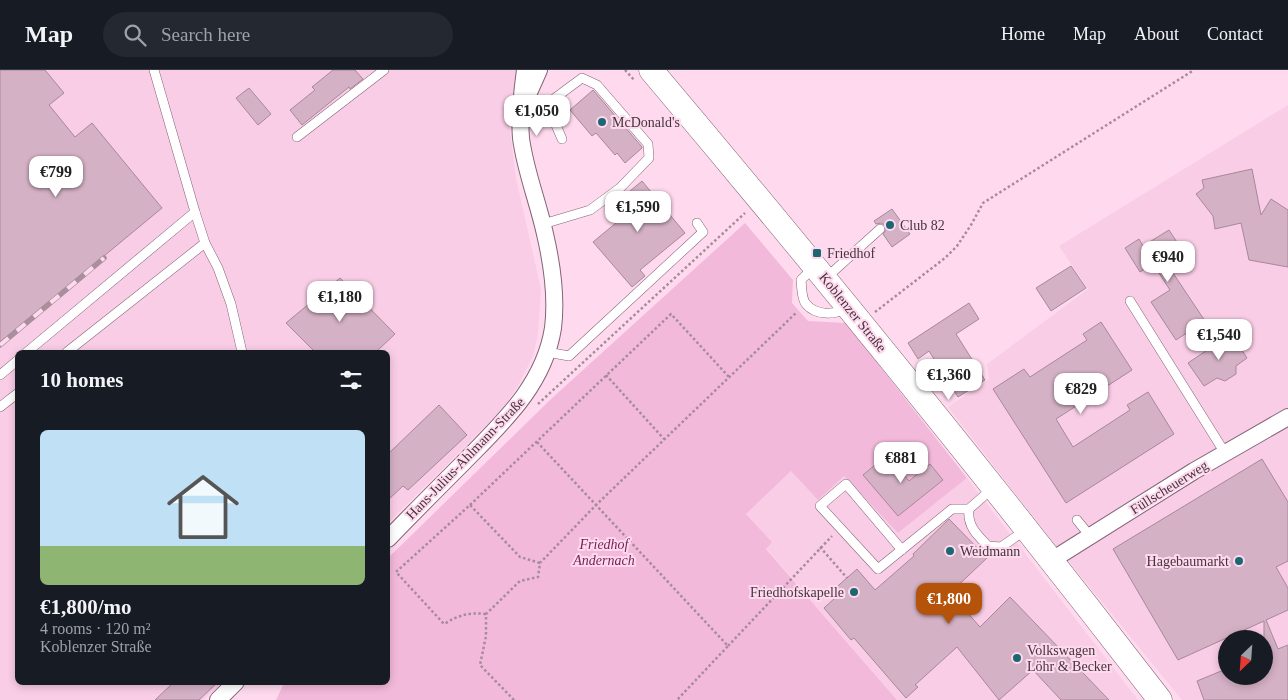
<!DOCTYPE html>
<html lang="en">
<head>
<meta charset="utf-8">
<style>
  body { margin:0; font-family:"Times New Roman",serif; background:#242831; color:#f1f3f6; height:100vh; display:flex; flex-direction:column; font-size:19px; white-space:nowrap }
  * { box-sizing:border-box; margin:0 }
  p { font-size:16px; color:#9ea1a6 }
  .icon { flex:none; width:28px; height:28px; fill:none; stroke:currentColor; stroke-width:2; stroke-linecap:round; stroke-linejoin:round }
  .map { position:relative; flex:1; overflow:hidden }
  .panel { position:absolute; left:15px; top:280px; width:375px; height:335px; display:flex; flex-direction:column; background:#171b24; border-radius:8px; box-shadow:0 2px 8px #0003 }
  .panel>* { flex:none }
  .needle { width:32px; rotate:205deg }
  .fabs { position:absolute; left:1218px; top:560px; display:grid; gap:10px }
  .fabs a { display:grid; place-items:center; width:55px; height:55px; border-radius:50%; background:#171b24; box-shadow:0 2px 8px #0003; font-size:25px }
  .price { position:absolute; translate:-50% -42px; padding:0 11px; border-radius:10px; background:#fff; color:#222; font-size:16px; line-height:32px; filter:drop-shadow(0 1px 2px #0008) }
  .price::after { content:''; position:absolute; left:50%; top:30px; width:15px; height:11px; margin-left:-8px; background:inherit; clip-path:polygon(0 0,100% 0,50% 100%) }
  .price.on { background:#b45309; color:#fff }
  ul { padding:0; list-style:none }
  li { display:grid; align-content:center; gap:10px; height:265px; padding:0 25px }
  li+li { border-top:1px solid #363941 }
  li span { display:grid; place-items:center; height:155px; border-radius:8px; color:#555 }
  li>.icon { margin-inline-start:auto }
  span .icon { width:90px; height:90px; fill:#fffc; stroke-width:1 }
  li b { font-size:21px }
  h2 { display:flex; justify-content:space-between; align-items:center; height:60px; padding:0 25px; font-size:21px }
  header { display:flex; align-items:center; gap:30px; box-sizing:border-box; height:70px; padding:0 25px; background:#171b24; border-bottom:1px solid #363941 }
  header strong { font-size:24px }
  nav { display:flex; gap:28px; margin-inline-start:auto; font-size:18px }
  .search { width:350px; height:45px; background:#242831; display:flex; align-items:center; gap:12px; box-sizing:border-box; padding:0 18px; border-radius:28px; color:#9ea1a6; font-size:19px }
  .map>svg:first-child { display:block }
  .built { fill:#f9cde6; fill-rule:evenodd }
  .green { fill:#f3b9da }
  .building { fill:#d5b1c5; stroke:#a9879a }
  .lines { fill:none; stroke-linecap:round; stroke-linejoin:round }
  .lane-casing { stroke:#836376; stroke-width:10 }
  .street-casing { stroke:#836376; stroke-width:18 }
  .secondary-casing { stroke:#836376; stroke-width:25 }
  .path { stroke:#a68b9a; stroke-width:2.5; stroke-dasharray:2.5 2.5; stroke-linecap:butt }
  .lane { stroke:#fff; stroke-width:9 }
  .street { stroke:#fff; stroke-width:16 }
  .secondary { stroke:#fff; stroke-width:24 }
  .rail-casing { stroke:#a98e9c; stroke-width:5.5 }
  .rail { stroke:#ffdaee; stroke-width:4; stroke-dasharray:11; stroke-linecap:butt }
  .poi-dot { fill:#1c6771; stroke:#ffdaee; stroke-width:2 }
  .labels { text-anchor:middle; stroke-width:4; stroke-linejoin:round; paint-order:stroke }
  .poi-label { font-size:14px; fill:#44353d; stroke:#ffdaee; text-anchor:start }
  .street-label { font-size:14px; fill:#44353d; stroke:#ffdaee }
  .park-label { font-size:14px; font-style:italic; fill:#742459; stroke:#ffdaee }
</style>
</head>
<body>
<header>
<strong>Map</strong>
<div class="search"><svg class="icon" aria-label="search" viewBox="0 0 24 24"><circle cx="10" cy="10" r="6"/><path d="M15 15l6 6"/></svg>Search here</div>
<nav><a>Home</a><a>Map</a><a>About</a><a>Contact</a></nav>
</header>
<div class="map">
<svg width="1288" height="630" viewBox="0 0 1288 630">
  <rect width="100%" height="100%" fill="#ffdaee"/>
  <g class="built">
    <polygon points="0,0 519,0 508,46 516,108 541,219 538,264 533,286 518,316 501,341 388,453 388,282 18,282 18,612 222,613 203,630 0,630"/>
    <path d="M1288,35V630H1182L1057,477L948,337L989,309L987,294L1088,219L1059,176ZM1226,569H1264V606H1226Z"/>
    <polygon points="791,401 844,406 898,463 967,408 1138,630 897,630 766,478 772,472 746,444"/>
  </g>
  <polygon class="green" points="745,153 793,210 792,233 808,251 846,253 967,408 898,463 844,406 818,430 791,401 746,444 772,472 766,479 897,630 276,630 284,613 388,612 388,488 551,329"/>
  <g class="building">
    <polygon points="0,0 45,0 64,23 49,35 75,67 92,53 162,138 0,272"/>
    <polygon points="333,0 355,0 363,9 350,19 349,17 302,55 290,40 315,20 312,17"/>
    <polygon points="249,18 271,44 258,55 236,28"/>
    <polygon points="593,20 642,77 642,78 625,93 617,83 615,85 596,63 592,66 570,40"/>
    <polygon points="1252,99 1261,145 1271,129 1288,140 1288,197 1249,190 1241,153 1215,159 1213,146 1196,124 1204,118 1202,110"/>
    <polygon points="642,111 685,163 640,200 645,206 632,217 593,172 622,148 612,136"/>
    <polygon points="892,139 910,164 892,177 883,164 886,160 885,155 881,153 876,154 874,151"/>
    <polygon points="1169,160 1186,186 1169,197 1205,251 1176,270 1151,232 1170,220 1153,194 1140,202 1125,178 1139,169 1143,176"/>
    <polygon points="1071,196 1086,218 1051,241 1036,218"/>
    <polygon points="340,208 395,264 376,282 315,282 286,253"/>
    <polygon points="969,233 979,249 956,264 985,310 958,327 929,281 918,289 908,273"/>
    <polygon points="1101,252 1132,300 1056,349 1073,377 1130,340 1127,335 1148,322 1174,364 1066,433 993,319 1024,299 1030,307 1087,270 1083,264"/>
    <polygon points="1231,264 1247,288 1236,296 1236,304 1225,311 1217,308 1204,316 1188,293"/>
    <polygon points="439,335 467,365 408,420 403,416 388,430 388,384"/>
    <polygon points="887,385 909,411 930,394 943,410 898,446 863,405"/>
    <polygon points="1262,389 1288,432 1288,491 1276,497 1288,518 1288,540 1266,550 1278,579 1288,575 1288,630 1204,630 1197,611 1226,599 1226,606 1264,606 1264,551 1178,590 1113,479"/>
    <polygon points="949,449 987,488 950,523 980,557 1010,527 1109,630 1061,630 1033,600 999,630 957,577 915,615 918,617 906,628 854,568 851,570 824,538 836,527 831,522 857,499 875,520 914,486 913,484"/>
    <polygon points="174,612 218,612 199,630 155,630"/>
  </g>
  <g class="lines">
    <g class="lane-casing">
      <g id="lane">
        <polyline points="297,67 384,0"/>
        <polyline points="195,142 205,173 218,198 231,234 242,282"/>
        <polyline points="543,154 590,140 620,118 649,88 648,74 597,15 582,8 555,28 550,41 562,69"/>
        <path d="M813,198L801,210C802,217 801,228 806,234C816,246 835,245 847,238"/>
        <polyline points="826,208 880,159"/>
        <polyline points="1130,231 1225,383"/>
        <polyline points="27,282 195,142 154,0"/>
        <polyline points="67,282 205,173"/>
        <polyline points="547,282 569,286 703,162 697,153"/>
        <polyline points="0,305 18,290"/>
        <polyline points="0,337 18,323"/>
        <path d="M969,439C967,456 977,465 988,476L1001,477L1027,459"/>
        <polyline points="1077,450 1090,466"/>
        <polyline points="902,480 846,414 820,436 878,499 952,439 969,439 993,418"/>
      </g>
    </g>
    <g class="street-casing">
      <g id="street">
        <polyline points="527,27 539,0"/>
        <path d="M388,469C412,444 437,419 462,394C501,354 544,316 553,258C557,226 552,194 545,164C538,132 525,100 521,68C519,46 522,22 525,0"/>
        <polyline points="1052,490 1194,401 1288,347"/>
        <polyline points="218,630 236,612"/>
      </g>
    </g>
    <g class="secondary-casing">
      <path id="secondary" d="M651,0C825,206 995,416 1160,630"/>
    </g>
    <g class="path">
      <polyline points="625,0 635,11"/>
      <polyline points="875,242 945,188 957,176 971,155 983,133 1194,0"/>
      <polyline points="606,305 664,369"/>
      <polyline points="538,334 745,143"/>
      <polyline points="537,372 728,576 677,630"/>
      <polyline points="470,435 671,244 729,307"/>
      <polyline points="820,477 847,508"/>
      <path d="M486,544C469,542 459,545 444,554L396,502L470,435L520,487L540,493"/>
      <polyline points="728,576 832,466"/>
      <polyline points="514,630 480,595 486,566 486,544 520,511 538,507 540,493 596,435 797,242"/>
    </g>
    <use href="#lane" class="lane"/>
    <use href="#street" class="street"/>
    <use href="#secondary" class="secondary"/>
    <g class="rail-casing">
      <polyline id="rail" points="0,275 104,188"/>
    </g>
    <use href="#rail" class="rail"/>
  </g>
  <g class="poi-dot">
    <circle cx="602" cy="52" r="5"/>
    <circle cx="890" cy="155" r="5"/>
    <rect x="812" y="178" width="10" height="10" rx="2.5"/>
    <circle cx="950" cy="481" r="5"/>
    <circle cx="1239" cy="491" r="5"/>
    <circle cx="854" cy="522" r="5"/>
    <circle cx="1017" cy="588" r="5"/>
  </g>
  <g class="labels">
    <g class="poi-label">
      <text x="612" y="57">McDonald's</text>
      <text x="900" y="160">Club 82</text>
      <text x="827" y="188">Friedhof</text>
      <text x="960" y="486">Weidmann</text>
      <text x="1229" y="496" text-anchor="end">Hagebaumarkt</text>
      <text x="844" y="527" text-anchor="end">Friedhofskapelle</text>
      <text x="1027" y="585">Volkswagen<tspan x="1027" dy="16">Löhr &amp; Becker</tspan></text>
    </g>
    <g class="street-label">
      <text transform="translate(853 242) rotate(51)" y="5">Koblenzer Straße</text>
      <text transform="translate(465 388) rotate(-46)" y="5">Hans-Julius-Ahlmann-Straße</text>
      <text transform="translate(1169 417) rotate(-32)" y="5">Füllscheuerweg</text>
    </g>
    <g class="park-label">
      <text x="604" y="479">Friedhof<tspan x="604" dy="16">Andernach</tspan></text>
    </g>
  </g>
</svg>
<div class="fabs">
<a><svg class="needle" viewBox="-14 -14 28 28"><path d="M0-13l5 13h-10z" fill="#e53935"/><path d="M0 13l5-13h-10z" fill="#9ea1a6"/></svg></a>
</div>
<b class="price" style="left:537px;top:67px">€1,050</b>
<b class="price" style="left:56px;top:128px">€799</b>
<b class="price" style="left:638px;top:163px">€1,590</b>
<b class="price" style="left:1168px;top:213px">€940</b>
<b class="price" style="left:340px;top:253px">€1,180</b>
<b class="price" style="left:1219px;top:291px">€1,540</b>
<b class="price" style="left:949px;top:331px">€1,360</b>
<b class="price" style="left:1081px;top:345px">€829</b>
<b class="price" style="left:901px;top:414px">€881</b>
<b class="price on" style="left:949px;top:555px">€1,800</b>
<section class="panel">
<h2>10 homes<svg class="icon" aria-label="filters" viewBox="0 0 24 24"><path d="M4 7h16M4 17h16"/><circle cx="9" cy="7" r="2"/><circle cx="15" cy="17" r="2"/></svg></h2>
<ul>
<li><span style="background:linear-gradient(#bfe0f5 75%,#8fb573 0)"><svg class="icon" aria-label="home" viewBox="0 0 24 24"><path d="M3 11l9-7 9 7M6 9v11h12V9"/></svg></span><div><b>€1,800/mo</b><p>4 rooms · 120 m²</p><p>Koblenzer Straße</p></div></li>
</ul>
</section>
</div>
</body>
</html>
